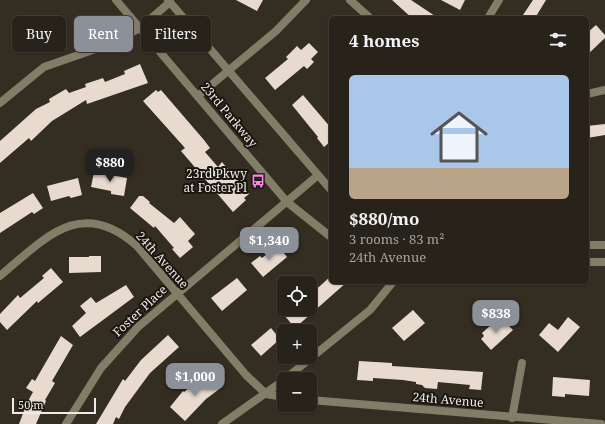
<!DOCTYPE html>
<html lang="en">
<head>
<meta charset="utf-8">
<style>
  body { margin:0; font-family:"Noto Serif",serif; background:#332f27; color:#f1f3f6; height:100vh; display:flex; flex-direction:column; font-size:15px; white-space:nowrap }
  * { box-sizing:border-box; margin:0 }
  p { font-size:13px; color:#a4a4a2 }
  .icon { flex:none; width:22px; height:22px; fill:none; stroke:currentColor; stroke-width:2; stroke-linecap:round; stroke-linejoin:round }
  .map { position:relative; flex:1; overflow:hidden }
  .details { position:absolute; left:329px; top:16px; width:260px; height:268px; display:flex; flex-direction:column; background:#27221a; border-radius:6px; box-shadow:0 1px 3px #0004,0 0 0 1px #433f39 }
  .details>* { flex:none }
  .guide { position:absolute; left:12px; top:16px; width:257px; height:36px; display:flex; gap:8px }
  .buttons { position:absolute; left:277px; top:276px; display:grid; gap:8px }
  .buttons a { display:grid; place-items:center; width:40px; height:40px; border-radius:6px; background:#27221a; box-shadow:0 1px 3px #0004,0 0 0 1px #433f39; font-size:20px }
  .scale { position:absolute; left:12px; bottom:10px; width:84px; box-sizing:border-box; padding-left:4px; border:2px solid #f0ebe5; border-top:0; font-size:11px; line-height:14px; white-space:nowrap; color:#f0ebe5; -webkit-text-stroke:3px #191511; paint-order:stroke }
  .price { position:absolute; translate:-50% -34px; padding:0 9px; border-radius:8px; background:#8c9099; color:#fff; font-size:13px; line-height:26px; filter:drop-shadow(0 1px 2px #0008) }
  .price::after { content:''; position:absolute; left:50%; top:24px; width:12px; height:9px; margin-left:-6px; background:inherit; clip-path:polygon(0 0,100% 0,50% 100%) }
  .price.selected { background:#222; color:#fff }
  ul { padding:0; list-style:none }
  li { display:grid; align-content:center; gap:8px; height:212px; padding:0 20px }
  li+li { border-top:1px solid #433f39 }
  li span { display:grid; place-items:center; height:124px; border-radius:6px; color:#555 }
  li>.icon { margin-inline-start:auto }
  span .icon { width:72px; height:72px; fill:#fffc; stroke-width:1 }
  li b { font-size:17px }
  h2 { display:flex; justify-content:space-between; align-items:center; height:48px; padding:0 20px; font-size:17px }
  .pill { padding:0 14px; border-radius:6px; background:#27221a; box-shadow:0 1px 3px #0004,0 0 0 1px #433f39; font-size:14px; line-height:36px }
  .pill.selected { background:#8c9099; color:#fff }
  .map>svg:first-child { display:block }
  .building { fill:#e9dad0 }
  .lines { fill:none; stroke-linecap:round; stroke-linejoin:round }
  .minor { stroke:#817d67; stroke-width:8 }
  .tertiary { stroke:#817d67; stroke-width:8 }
  .labels { text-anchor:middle; stroke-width:4; stroke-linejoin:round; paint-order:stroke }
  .street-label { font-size:12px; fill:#f0ebe5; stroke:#191511 }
  .poi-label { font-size:12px; fill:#f0ebe5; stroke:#191511; text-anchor:end }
</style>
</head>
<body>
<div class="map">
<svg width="605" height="424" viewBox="0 0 605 424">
  <rect width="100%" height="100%" fill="#342d22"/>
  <g class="building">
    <polygon points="236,0 263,0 257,11"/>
    <polygon points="392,0 411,0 438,18 412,18"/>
    <polygon points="441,0 465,0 460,10"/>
    <polygon points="533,0 546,0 535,18 521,18"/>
    <polygon points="46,17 54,32 44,37 43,34 33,39 26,25"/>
    <polygon points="596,25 605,35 605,38 587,55 587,33"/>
    <polygon points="309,43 318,52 311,59 314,62 307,69 304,66 275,90 265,78 288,59 286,57 297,46 301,50"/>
    <polygon points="140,64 148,83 87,104 86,100 52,121 31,141 29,138 0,163 0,141 36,109 50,102 49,99 66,89 69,93 86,87 85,84 103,78 105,82 125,74 124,71"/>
    <polygon points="156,90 158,92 161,90 204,140 210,148 205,152 218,167 222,162 249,194 244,198 246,200 233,212 181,151 185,148 143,101"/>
    <polygon points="303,95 331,128 331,141 324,147 317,138 318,137 292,105"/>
    <polygon points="605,124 605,135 587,138 587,126"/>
    <polygon points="94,172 127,178 124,196 111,194 111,191 91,187"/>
    <polygon points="78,178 82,195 71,198 69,196 51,201 47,186"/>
    <polygon points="33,193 43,208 34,214 32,212 0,233 0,213"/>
    <polygon points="139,196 143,196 150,202 149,203 174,223 180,217 195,234 188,241 193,247 180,258 172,249 174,248 155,226 154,228 130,208"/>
    <polygon points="278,245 287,257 263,277 251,263 260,256 262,258"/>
    <polygon points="89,256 101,256 101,272 69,273 69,257 89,257"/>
    <polygon points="51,268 63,282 38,303 37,301 7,330 0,322 0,314 18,295 20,298 44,278 42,276"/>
    <polygon points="331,276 331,282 347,282 295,328 284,315 291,309 310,309 310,295"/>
    <polygon points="237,278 247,290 222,311 211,298"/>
    <polygon points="126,285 134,297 80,337 72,326 86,313 80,306 91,297 96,303"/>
    <polygon points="413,310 425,323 404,341 392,328"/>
    <polygon points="568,317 580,327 558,352 539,335 549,323 558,330"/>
    <polygon points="502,319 513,330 491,350 481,339 484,336 482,333 491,325 493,327"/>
    <polygon points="271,328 280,339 261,356 251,345"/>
    <polygon points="168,335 179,347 150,373 125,407 119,419 116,417 113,424 96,424 123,379 125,381 141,360"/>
    <polygon points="61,336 73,345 52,381 55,383 45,400 46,401 36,424 19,424 27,403 33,392 26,388 32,379 35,381"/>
    <polygon points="359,361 392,363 392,366 483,372 481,390 469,389 470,385 438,382 437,389 425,388 422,385 416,384 416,382 403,380 373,378 373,381 357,380"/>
    <polygon points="212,375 222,387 206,399 185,421 170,407 183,391 184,392 201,378 204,381"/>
    <polygon points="553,377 590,380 589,396 565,394 565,397 552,396"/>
  </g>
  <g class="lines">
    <g class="minor">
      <polyline points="350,0 370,18"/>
      <polyline points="488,18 499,0"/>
      <polyline points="587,94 605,90"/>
      <polyline points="198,96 276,31 306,0"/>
      <polyline points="0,103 44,67 110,44 140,28 170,2"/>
      <path d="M0,276C45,238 81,196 137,246L246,375L266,394L284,397"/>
      <polyline points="285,379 370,310 393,282"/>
      <polyline points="310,400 601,424"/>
      <polyline points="512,418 522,363"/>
      <polyline points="66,424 101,368 138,327 317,176"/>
      <polyline points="222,424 284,380"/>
    </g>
    <g class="tertiary">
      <polyline points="116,0 287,202 331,237"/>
      <polyline points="168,0 331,190"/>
      <polyline points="587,245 605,245"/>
      <polyline points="587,262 605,262"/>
    </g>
  </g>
  <defs>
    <g id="bus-bare" transform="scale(1.08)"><path d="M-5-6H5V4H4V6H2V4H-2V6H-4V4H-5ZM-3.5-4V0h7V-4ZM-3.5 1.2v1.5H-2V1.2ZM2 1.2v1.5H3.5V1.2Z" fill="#f888ea" stroke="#191511" stroke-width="2.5" paint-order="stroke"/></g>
  </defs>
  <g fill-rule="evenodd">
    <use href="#bus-bare" x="258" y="181"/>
  </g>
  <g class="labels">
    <g class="street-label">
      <text transform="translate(229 115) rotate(50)" y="4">23rd Parkway</text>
      <text transform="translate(162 260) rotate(48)" y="4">24th Avenue</text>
      <text transform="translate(140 311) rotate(-43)" y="4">Foster Place</text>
      <text transform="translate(448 400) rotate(5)" y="4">24th Avenue</text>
    </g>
    <g class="poi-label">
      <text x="247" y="178">23rd Pkwy<tspan x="247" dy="14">at Foster Pl</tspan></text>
    </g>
  </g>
</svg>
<div class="buttons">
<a><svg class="icon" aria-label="locate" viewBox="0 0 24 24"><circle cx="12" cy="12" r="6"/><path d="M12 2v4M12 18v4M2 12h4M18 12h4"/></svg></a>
<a>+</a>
<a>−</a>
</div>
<div class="scale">50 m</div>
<b class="price selected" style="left:110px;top:183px">$880</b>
<b class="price" style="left:269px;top:261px">$1,340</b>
<b class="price" style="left:496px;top:334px">$838</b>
<b class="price" style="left:195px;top:397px">$1,000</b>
<div class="guide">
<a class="pill">Buy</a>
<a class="pill selected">Rent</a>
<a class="pill">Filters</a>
</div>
<section class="details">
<h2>4 homes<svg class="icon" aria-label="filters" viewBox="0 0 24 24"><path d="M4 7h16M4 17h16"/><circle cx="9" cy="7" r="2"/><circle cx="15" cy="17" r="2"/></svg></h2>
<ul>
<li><span style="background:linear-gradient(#a9c7e8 75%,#b9a48a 0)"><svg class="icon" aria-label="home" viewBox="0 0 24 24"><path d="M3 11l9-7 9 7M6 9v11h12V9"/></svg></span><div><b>$880/mo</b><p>3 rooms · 83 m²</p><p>24th Avenue</p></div></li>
</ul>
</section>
</div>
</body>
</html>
